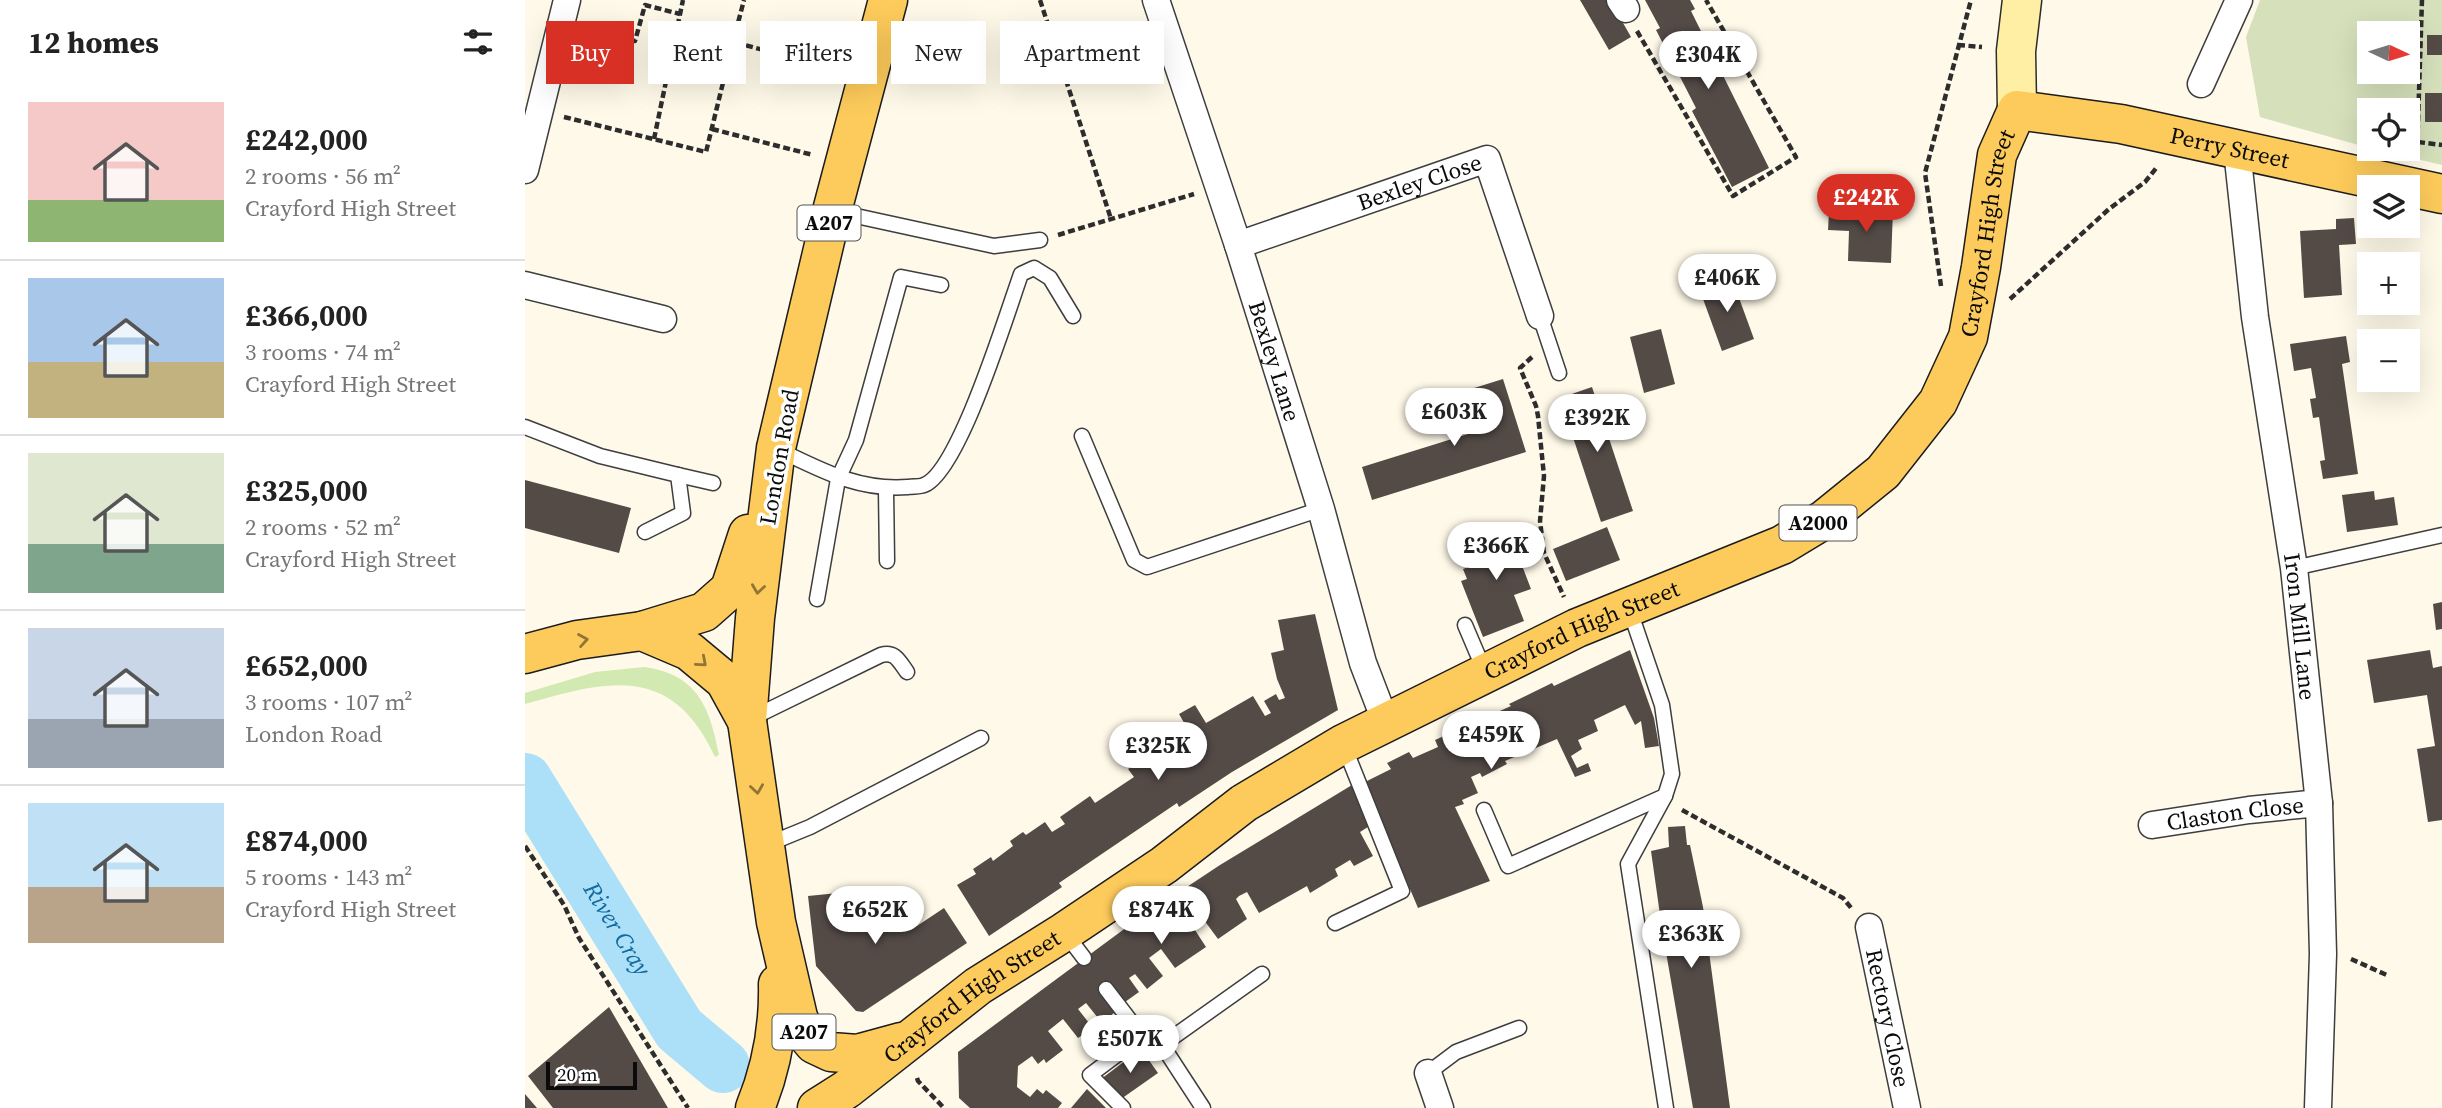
<!DOCTYPE html>
<html lang="en">
<head>
<meta charset="utf-8">
<style>
  body { margin:0; font-family:"Source Serif 4",serif; background:#f6f6f6; color:#222; height:100vh; display:flex; flex-direction:column; font-size:26px; white-space:nowrap }
  * { box-sizing:border-box; margin:0 }
  p { font-size:23px; color:#767676 }
  .icon { flex:none; width:38px; height:38px; fill:none; stroke:currentColor; stroke-width:2; stroke-linecap:round; stroke-linejoin:round }
  .map { position:relative; flex:1; overflow:hidden }
  .drawer { display:flex; flex-direction:column; background:#fff; width:525px }
  .drawer>* { flex:none }
  .banner { position:absolute; left:21px; top:21px; width:665px; height:63px; display:flex; gap:14px }
  .needle { width:46px; rotate:94deg }
  .tools { position:absolute; left:1832px; top:21px; display:grid; gap:14px }
  .tools a { display:grid; place-items:center; width:63px; height:63px; border-radius:0px; background:#fff; box-shadow:0 7px 28px #0002; font-size:35px }
  .scale { position:absolute; left:21px; bottom:18px; width:91px; box-sizing:border-box; padding-left:7px; border:4px solid #0b0b0b; border-top:0; font-size:19px; line-height:24px; white-space:nowrap; color:#0b0b0b; -webkit-text-stroke:5px #fff; paint-order:stroke }
  .price { position:absolute; translate:-50% -60px; padding:0 16px; border-radius:24px; background:#fff; color:#222; font-size:23px; line-height:46px; filter:drop-shadow(0 2px 4px #0008) }
  .price::after { content:''; position:absolute; left:50%; top:42px; width:21px; height:16px; margin-left:-10px; background:inherit; clip-path:polygon(0 0,100% 0,50% 100%) }
  .price.selected { background:#d93025; color:#fff }
  ul { padding:0; list-style:none }
  li { display:flex; align-items:center; gap:21px; height:175px; padding:0 28px }
  li+li { border-top:2px solid #e0e0e0 }
  li span { display:grid; place-items:center; flex:none; width:196px; height:140px; border-radius:0px; color:#555 }
  li>.icon { margin-inline-start:auto }
  span .icon { width:84px; height:84px; fill:#fffc; stroke-width:1 }
  li b { font-size:30px }
  h2 { display:flex; justify-content:space-between; align-items:center; height:84px; padding:0 28px; font-size:30px }
  .chip { padding:0 24px; border-radius:0px; background:#fff; box-shadow:0 7px 28px #0002; font-size:24px; line-height:63px }
  .chip.selected { background:#d93025; color:#fff }
  main { display:flex; flex:1; min-height:0 }
  .map>svg:first-child { display:block }
  .green { fill:#d2eab2 }
  .cemetery { fill:#d6e0bb; fill-rule:evenodd }
  .lines { fill:none; stroke-linecap:round; stroke-linejoin:round }
  .river { stroke:#ace0f8; stroke-width:54 }
  .building { fill:#544b47 }
  .lane-casing { stroke:#3e3e3e; stroke-width:17 }
  .street-casing { stroke:#3e3e3e; stroke-width:29 }
  .secondary-casing { stroke:#2d2d2d; stroke-width:41 }
  .primary-casing { stroke:#1c1c1c; stroke-width:41 }
  .path { stroke:#2d2d2d; stroke-width:4.5; stroke-dasharray:7 3.5; stroke-linecap:butt }
  .lane { stroke:#fff; stroke-width:14 }
  .street { stroke:#fff; stroke-width:26 }
  .secondary { stroke:#ffefa4; stroke-width:38 }
  .primary { stroke:#fdcb5b; stroke-width:38 }
  .oneway { stroke:#907537 }
  .labels { text-anchor:middle; stroke-width:7; stroke-linejoin:round; paint-order:stroke }
  .shield { fill:#fff; stroke:#545454; stroke-width:2 }
  .shield-label { font-size:21px; font-weight:bold; fill:#0b0b0b }
  .street-label { font-size:23px; fill:#0b0b0b; stroke:#fff }
  .water-label { font-size:24px; font-style:italic; fill:#126a9f; stroke:#fff }
</style>
</head>
<body>
<main>
<section class="drawer">
<h2>12 homes<svg class="icon" aria-label="filters" viewBox="0 0 24 24"><path d="M4 7h16M4 17h16"/><circle cx="9" cy="7" r="2"/><circle cx="15" cy="17" r="2"/></svg></h2>
<ul>
<li><span style="background:linear-gradient(#f6c9c9 70%,#8fb573 0)"><svg class="icon" aria-label="home" viewBox="0 0 24 24"><path d="M3 11l9-7 9 7M6 9v11h12V9"/></svg></span><div><b>£242,000</b><p>2 rooms · 56 m²</p><p>Crayford High Street</p></div></li>
<li><span style="background:linear-gradient(#a9c7e8 60%,#c2b280 0)"><svg class="icon" aria-label="home" viewBox="0 0 24 24"><path d="M3 11l9-7 9 7M6 9v11h12V9"/></svg></span><div><b>£366,000</b><p>3 rooms · 74 m²</p><p>Crayford High Street</p></div></li>
<li><span style="background:linear-gradient(#dfe7d0 65%,#7fa58c 0)"><svg class="icon" aria-label="home" viewBox="0 0 24 24"><path d="M3 11l9-7 9 7M6 9v11h12V9"/></svg></span><div><b>£325,000</b><p>2 rooms · 52 m²</p><p>Crayford High Street</p></div></li>
<li><span style="background:linear-gradient(#c9d6e8 65%,#9aa5b1 0)"><svg class="icon" aria-label="home" viewBox="0 0 24 24"><path d="M3 11l9-7 9 7M6 9v11h12V9"/></svg></span><div><b>£652,000</b><p>3 rooms · 107 m²</p><p>London Road</p></div></li>
<li><span style="background:linear-gradient(#bfe0f5 60%,#b9a48a 0)"><svg class="icon" aria-label="home" viewBox="0 0 24 24"><path d="M3 11l9-7 9 7M6 9v11h12V9"/></svg></span><div><b>£874,000</b><p>5 rooms · 143 m²</p><p>Crayford High Street</p></div></li>
</ul>
</section>
<div class="map">
<svg width="1917" height="1108" viewBox="0 0 1917 1108">
  <rect width="100%" height="100%" fill="#fff9e9"/>
  <path class="green" d="M119,667C172,674 185,707 194,755L190,757C147,663 83,680 0,704V693L70,672Z"/>
  <path class="cemetery" d="M1735,0H1917V35L1902,36V55H1917V93H1900V122H1917V165L1849,149H1883V110H1844V148L1735,117L1721,37ZM1844,33H1883V72H1844Z"/>
  <g class="lines">
    <path class="river" id="s1" d="M0,780L154,1029L198,1066"/>
  </g>
  <g class="building">
    <polygon points="1055,0 1085,0 1106,37 1084,50"/>
    <polygon points="1120,0 1165,0 1170,9 1166,11 1244,168 1207,187 1167,111 1171,108 1131,30 1135,28"/>
    <rect x="1902" y="35" width="15" height="20"/>
    <rect x="1900" y="93" width="17" height="29"/>
    <polygon points="1323,209 1368,210 1366,263 1323,261 1324,231 1303,230 1304,212 1323,212"/>
    <polygon points="1829,218 1831,244 1814,245 1817,295 1779,298 1775,231 1811,229 1811,219"/>
    <polygon points="1206,276 1229,339 1197,351 1174,288"/>
    <polygon points="1136,329 1150,384 1119,393 1105,337"/>
    <polygon points="1821,336 1825,362 1817,364 1833,474 1798,479 1795,461 1800,460 1794,417 1788,418 1785,399 1791,398 1786,368 1769,371 1765,344"/>
    <polygon points="978,379 1001,452 847,500 837,467 959,429 946,389"/>
    <polygon points="1067,387 1108,511 1076,522 1035,398"/>
    <polygon points="0,480 106,508 94,553 0,528"/>
    <polygon points="1849,491 1850,500 1869,497 1873,525 1822,532 1817,495"/>
    <polygon points="964,524 967,532 982,526 1006,589 989,595 999,621 958,637 936,581 942,579 938,569 956,562 948,542 957,538 953,528"/>
    <polygon points="1082,527 1095,560 1041,581 1028,549"/>
    <polygon points="1917,602 1917,629 1911,630 1908,604"/>
    <polygon points="790,614 813,710 707,772 654,807 652,803 534,883 537,887 464,936 432,885 451,874 448,869 466,857 468,861 488,846 485,841 498,832 501,835 520,822 527,832 540,824 535,817 565,796 570,803 609,777 603,769 621,757 610,740 619,734 632,754 640,749 636,741 647,735 651,740 655,738 668,759 677,754 654,714 670,705 681,723 728,696 740,716 746,713 739,701 751,694 754,700 760,698 752,679 746,653 759,650 753,620"/>
    <polygon points="1105,650 1129,718 1134,746 1120,748 1116,721 1110,725 1100,705 1069,720 1073,731 1053,740 1057,749 1046,756 1052,768 1063,763 1066,771 1050,777 1032,739 980,761 982,764 957,777 955,773 946,777 953,793 937,800 939,804 930,807 965,881 893,908 840,782 866,769 862,763 884,752 888,758 913,747 910,740 986,706 984,704 1027,683 1029,686"/>
    <polygon points="1905,650 1908,668 1917,666 1917,820 1903,822 1892,749 1910,746 1902,695 1849,703 1842,660"/>
    <polygon points="827,785 843,827 835,832 848,856 829,866 825,860 810,869 813,876 785,893 782,886 734,913 722,892 714,896 711,899 722,919 693,939 679,920 668,927 681,947 650,968 636,949 624,958 638,976 622,989 610,974 604,978 614,992 600,1002 587,984 576,993 590,1012 577,1023 561,1003 553,1009 568,1028 553,1038 538,1019 523,1031 538,1050 521,1063 519,1059 513,1064 507,1056 493,1066 492,1087 505,1097 512,1089 518,1094 521,1090 537,1103 533,1108 445,1108 434,1098 433,1052 606,924 695,865"/>
    <polygon points="1160,826 1162,845 1165,845 1178,907 1205,1108 1168,1108 1137,929 1126,851 1144,847 1143,827"/>
    <polygon points="313,893 324,894 325,902 330,899 333,902 340,898 347,909 364,897 386,930 419,908 442,943 338,1012 331,1011 291,966 283,896"/>
    <polygon points="84,1007 143,1108 28,1108 3,1076"/>
    <polygon points="616,1049 633,1073 596,1099 576,1079"/>
    <polygon points="562,1089 581,1108 546,1108"/>
    <polygon points="0,1094 12,1108 0,1108"/>
  </g>
  <g class="lines">
    <g class="lane-casing">
      <g id="lane">
        <polyline points="308,211 469,246 515,240"/>
        <polyline points="1015,316 1034,373"/>
        <polyline points="0,427 75,456 153,475 158,513 120,532"/>
        <polyline points="557,436 609,560 622,567 796,509"/>
        <path d="M252,449C296,470 333,491 383,487C388,486 395,487 399,485C434,472 482,313 496,274L509,268L525,278L548,316"/>
        <polyline points="153,475 188,483"/>
        <polyline points="361,489 362,561"/>
        <polyline points="1769,568 1917,535"/>
        <polyline points="292,599 313,479 331,440 376,277 416,285"/>
        <polyline points="1104,608 1137,705 1147,774 1140,796 1103,864 1141,1108"/>
        <polyline points="940,625 960,672"/>
        <path d="M225,719L356,655C370,651 374,661 382,672"/>
        <polyline points="959,810 983,866 1140,796"/>
        <polyline points="241,845 285,827 456,738"/>
        <polyline points="810,923 877,891 819,746"/>
        <polyline points="540,933 559,958"/>
        <polyline points="581,989 617,1036 565,1075 598,1108"/>
        <polyline points="903,1073 931,1052 994,1028"/>
        <polyline points="678,1108 637,1045 737,974"/>
      </g>
    </g>
    <g class="street-casing">
      <g id="street">
        <path id="s2" d="M631,0L713,245L796,509L838,663L861,723"/>
        <polyline points="1095,0 1101,9"/>
        <polyline points="1676,84 1714,0"/>
        <path id="s3" d="M1712,150L1730,317L1769,568L1794,803L1798,954L1793,1108"/>
        <polyline points="0,170 42,0"/>
        <path id="s4" d="M713,245L962,159L1015,316"/>
        <polyline points="0,285 138,319"/>
        <path id="s5" d="M1627,825L1724,810L1794,803"/>
        <path id="s6" d="M1344,927L1382,1108"/>
        <polyline points="903,1073 915,1108"/>
      </g>
    </g>
    <g class="secondary-casing">
      <polyline id="secondary" points="1492,110 1491,51 1497,0"/>
    </g>
    <g class="primary-casing">
      <g id="primary">
        <polyline points="363,0 307,211 251,448 230,618 222,721 251,922 273,1017 279,1032 289,1044 306,1052 332,1054 376,1042"/>
        <polyline points="117,631 164,651 200,681 222,721"/>
        <polyline points="0,654 52,640 117,631 179,612 205,589 223,534"/>
        <path d="M230,1108C247,1067 254,1028 253,984"/>
        <path id="s7" d="M292,1108L322,1089L453,986L539,932L639,865L719,803L818,744L1052,628L1257,545L1300,519L1358,472L1413,402L1443,337L1456,267L1472,155L1492,110L1596,124L1917,194"/>
      </g>
    </g>
    <g class="path">
      <polyline points="515,0 586,219"/>
      <polyline points="64,30 110,41 120,5 155,14"/>
      <polyline points="1112,31 1208,196 1271,157 1181,0"/>
      <polyline points="208,42 219,0"/>
      <polyline points="1433,45 1457,47"/>
      <polyline points="39,117 181,152 208,42 311,69"/>
      <polyline points="187,129 288,155"/>
      <polyline points="129,139 158,0"/>
      <polyline points="1893,142 1917,145"/>
      <polyline points="1892,153 1897,0"/>
      <polyline points="533,235 669,194"/>
      <polyline points="1416,286 1400,173 1446,0"/>
      <polyline points="1485,299 1584,209 1620,182 1632,167"/>
      <polyline points="1007,357 995,368 1011,406 1013,416 1019,476 1015,521 1019,553 1039,597"/>
      <polyline points="1157,810 1318,898 1327,909"/>
      <polyline points="0,846 39,905 54,938 163,1108"/>
      <polyline points="1826,959 1864,976"/>
      <polyline points="392,1078 393,1081 419,1108"/>
    </g>
    <use href="#lane" class="lane"/>
    <use href="#street" class="street"/>
    <use href="#secondary" class="secondary"/>
    <use href="#primary" class="primary"/>
  </g>
  <defs><path id="oneway-chevron" d="M-2-3.5L2.5 0L-2 3.5" fill="none" stroke-width="1.6" stroke-linecap="round" stroke-linejoin="round" transform="scale(1.75)"/></defs>
  <g class="oneway">
    <use href="#oneway-chevron" transform="translate(233 589) rotate(98)"/>
    <use href="#oneway-chevron" transform="translate(58 640) rotate(-10)"/>
    <use href="#oneway-chevron" transform="translate(177 662) rotate(41)"/>
    <use href="#oneway-chevron" transform="translate(232 789) rotate(82)"/>
  </g>
  <g class="labels">
    <g class="shield">
      <rect x="272.5" y="205.5" width="63" height="35" rx="5"/>
      <rect x="1254.5" y="505.5" width="77" height="35" rx="5"/>
      <rect x="247.5" y="1014.5" width="63" height="35" rx="5"/>
    </g>
    <g class="shield-label">
      <text x="304" y="230">A207</text>
      <text x="1293" y="530">A2000</text>
      <text x="279" y="1039">A207</text>
    </g>
    <g class="street-label">
      <text dy="8" stroke="none"><textPath href="#s7" startOffset="1858">Perry Street</textPath></text>
      <text dy="8" stroke="none"><textPath href="#s4" startOffset="192">Bexley Close</textPath></text>
      <text dy="8" stroke="none"><textPath href="#s7" startOffset="1514">Crayford High Street</textPath></text>
      <text dy="8" stroke="none"><textPath href="#s2" startOffset="380">Bexley Lane</textPath></text>
      <text transform="translate(254 457) rotate(-80)" y="8">London Road</text>
      <text dy="8" stroke="none"><textPath href="#s3" startOffset="481">Iron Mill Lane</textPath></text>
      <text dy="8" stroke="none"><textPath href="#s7" startOffset="905">Crayford High Street</textPath></text>
      <text dy="8" stroke="none"><textPath href="#s5" startOffset="84">Claston Close</textPath></text>
      <text dy="8" stroke="none"><textPath href="#s7" startOffset="191">Crayford High Street</textPath></text>
      <text dy="8" stroke="none"><textPath href="#s6" startOffset="93">Rectory Close</textPath></text>
    </g>
    <g class="water-label">
      <text dy="8" stroke="none"><textPath href="#s1" startOffset="175">River Cray</textPath></text>
    </g>
  </g>
</svg>
<div class="tools">
<a><svg class="needle" viewBox="-14 -14 28 28"><path d="M0-13l5 13h-10z" fill="#e53935"/><path d="M0 13l5-13h-10z" fill="#767676"/></svg></a>
<a><svg class="icon" aria-label="locate" viewBox="0 0 24 24"><circle cx="12" cy="12" r="6"/><path d="M12 2v4M12 18v4M2 12h4M18 12h4"/></svg></a>
<a><svg class="icon" aria-label="layers" viewBox="0 0 24 24"><path d="M12 4l9 5-9 5-9-5zM3 14l9 5 9-5"/></svg></a>
<a>+</a>
<a>−</a>
</div>
<div class="scale">20 m</div>
<b class="price" style="left:1183px;top:91px">£304K</b>
<b class="price selected" style="left:1341px;top:234px">£242K</b>
<b class="price" style="left:1202px;top:314px">£406K</b>
<b class="price" style="left:929px;top:448px">£603K</b>
<b class="price" style="left:1072px;top:454px">£392K</b>
<b class="price" style="left:971px;top:582px">£366K</b>
<b class="price" style="left:966px;top:771px">£459K</b>
<b class="price" style="left:633px;top:782px">£325K</b>
<b class="price" style="left:350px;top:946px">£652K</b>
<b class="price" style="left:636px;top:946px">£874K</b>
<b class="price" style="left:1166px;top:970px">£363K</b>
<b class="price" style="left:605px;top:1075px">£507K</b>
<div class="banner">
<a class="chip selected">Buy</a>
<a class="chip">Rent</a>
<a class="chip">Filters</a>
<a class="chip">New</a>
<a class="chip">Apartment</a>
</div>
</div>
</main>
</body>
</html>
